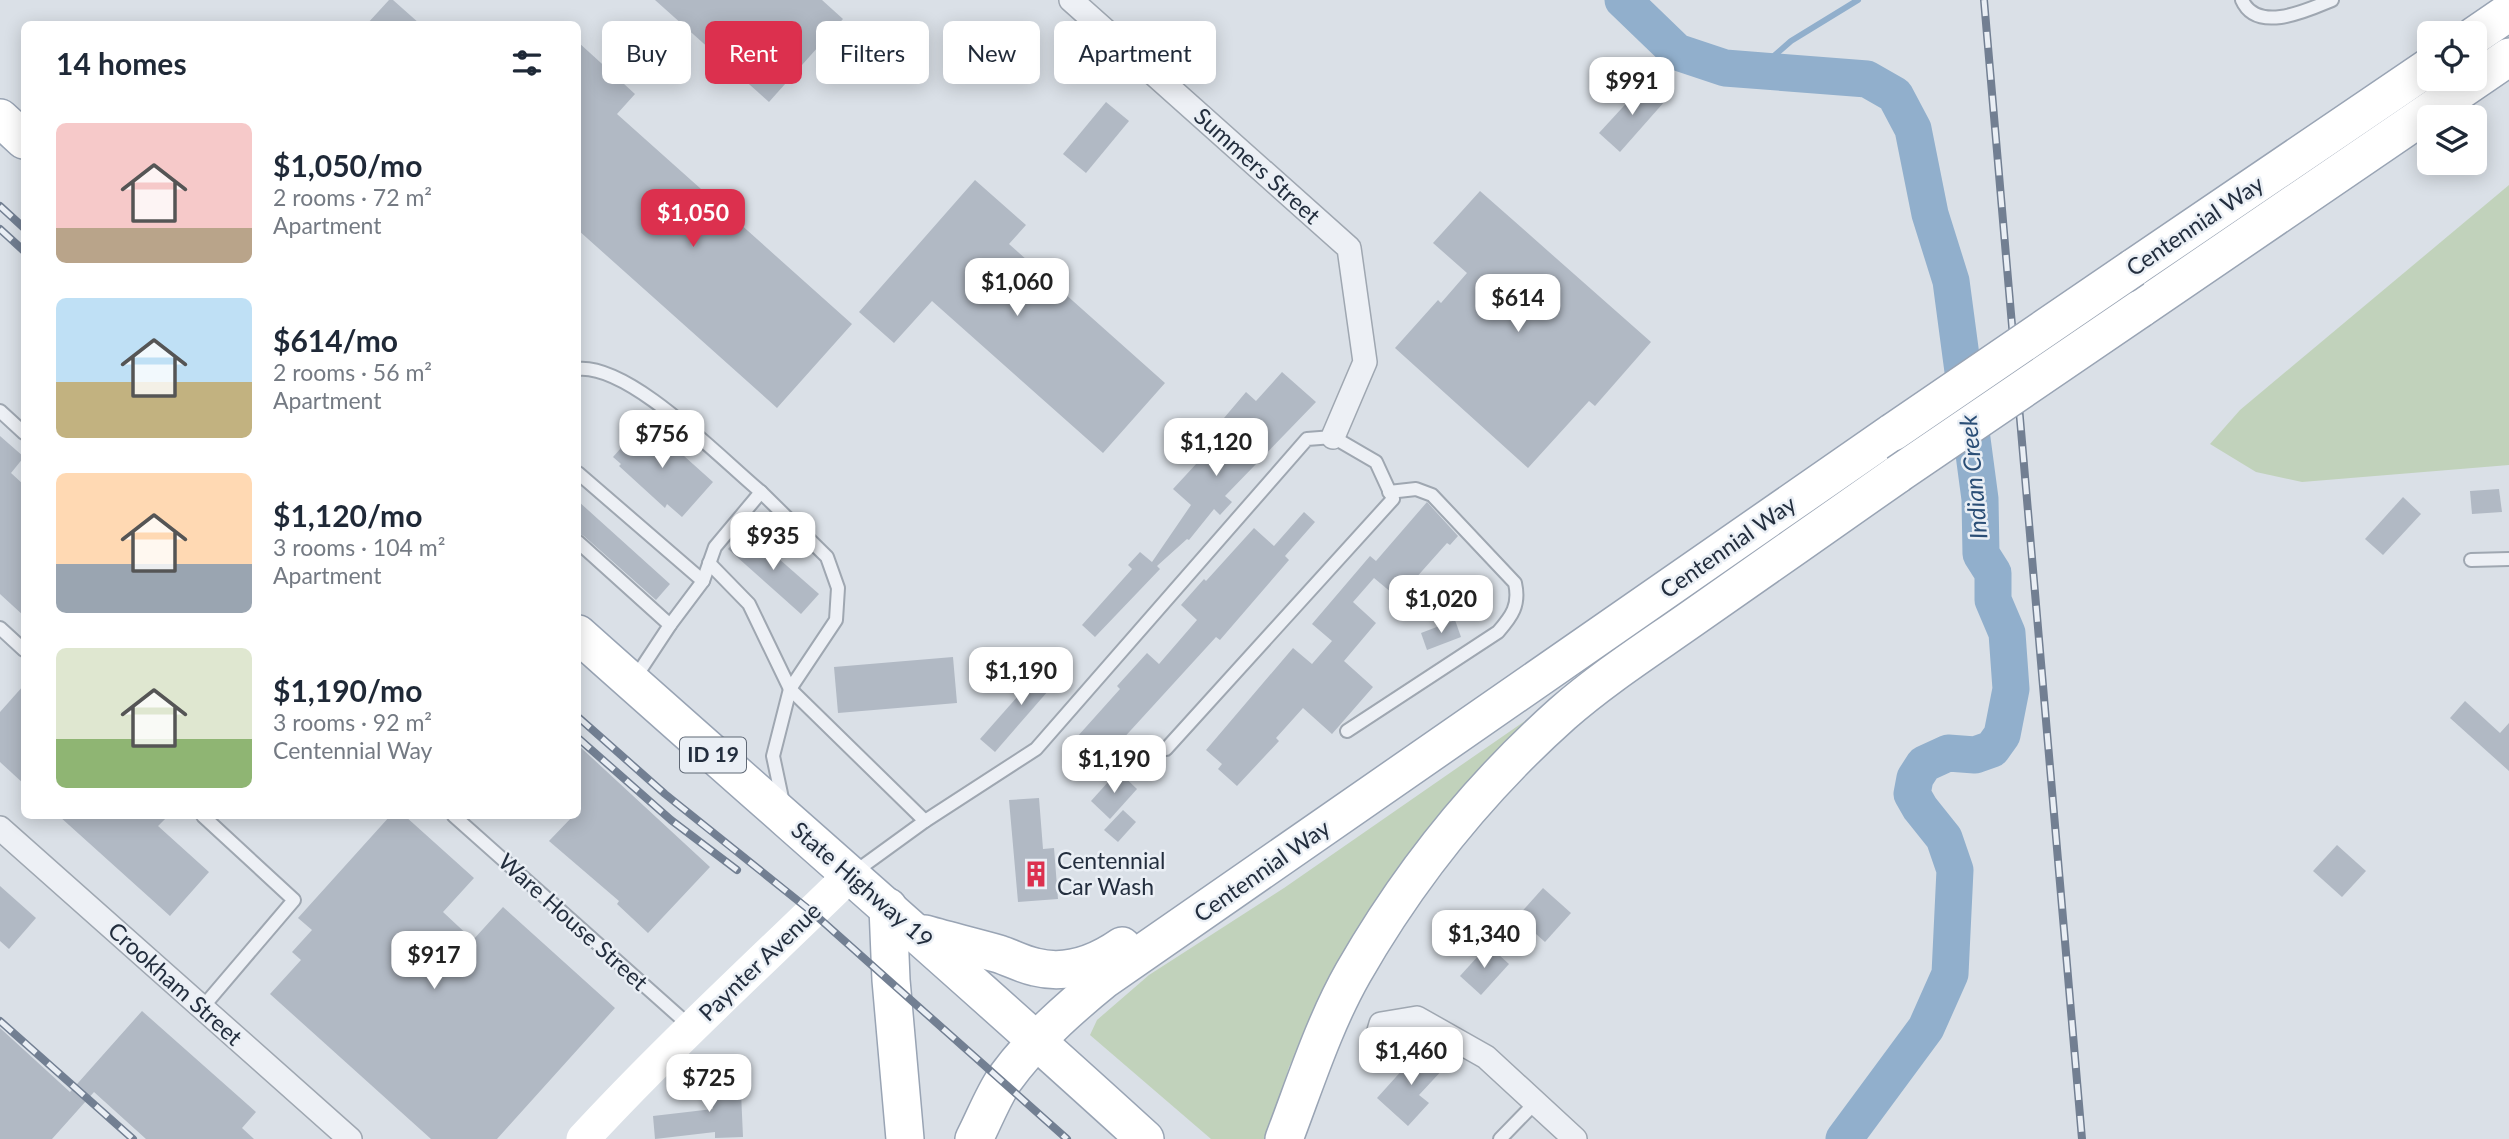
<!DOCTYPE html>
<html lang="en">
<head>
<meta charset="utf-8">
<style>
  body { margin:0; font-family:Lato,sans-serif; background:#f6f6f7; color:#1f2937; height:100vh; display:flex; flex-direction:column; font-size:26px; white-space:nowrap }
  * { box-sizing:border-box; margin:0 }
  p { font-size:23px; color:#747a83 }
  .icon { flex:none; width:38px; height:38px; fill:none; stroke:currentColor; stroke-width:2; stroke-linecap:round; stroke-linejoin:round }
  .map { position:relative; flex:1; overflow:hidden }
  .sheet { position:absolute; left:21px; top:21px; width:560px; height:798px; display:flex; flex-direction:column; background:#fff; border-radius:10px; box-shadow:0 4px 18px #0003 }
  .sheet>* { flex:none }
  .banner { position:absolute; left:602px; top:21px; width:665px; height:63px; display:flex; gap:14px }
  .controls { position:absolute; left:2417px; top:21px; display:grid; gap:14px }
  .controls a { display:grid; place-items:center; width:70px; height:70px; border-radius:10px; background:#fff; box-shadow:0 4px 18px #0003; font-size:35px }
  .price { position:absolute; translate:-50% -60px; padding:0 16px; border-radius:14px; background:#fff; color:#222; font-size:23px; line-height:46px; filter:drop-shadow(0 2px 4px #0008) }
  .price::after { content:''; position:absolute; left:50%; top:42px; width:21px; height:16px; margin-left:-10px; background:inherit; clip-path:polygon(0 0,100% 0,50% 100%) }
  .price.on { background:#dc304e; color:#fff }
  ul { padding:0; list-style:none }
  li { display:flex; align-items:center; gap:21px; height:175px; padding:0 35px }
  li span { display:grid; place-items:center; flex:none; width:196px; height:140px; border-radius:10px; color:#555 }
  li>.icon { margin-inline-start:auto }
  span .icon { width:84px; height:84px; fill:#fffc; stroke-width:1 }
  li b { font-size:30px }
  h2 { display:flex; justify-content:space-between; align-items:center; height:84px; padding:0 35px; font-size:30px }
  .pill { padding:0 24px; border-radius:10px; background:#fff; box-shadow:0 4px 18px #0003; font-size:24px; line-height:63px }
  .pill.on { background:#dc304e; color:#fff }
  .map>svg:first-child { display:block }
  .green { fill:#c1d2bb }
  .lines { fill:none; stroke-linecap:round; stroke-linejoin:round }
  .stream { stroke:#91afcc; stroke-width:6 }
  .river { stroke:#91afcc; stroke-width:37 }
  .building { fill:#b1b9c4 }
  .lane-casing { stroke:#9fa7b1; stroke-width:16 }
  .street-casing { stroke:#9fa7b1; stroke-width:26 }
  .primary-casing { stroke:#99a4b4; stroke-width:40 }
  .lane { stroke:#edf0f5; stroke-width:12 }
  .street { stroke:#edf0f5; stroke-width:23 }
  .secondary { stroke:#fff; stroke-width:33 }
  .primary { stroke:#fff; stroke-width:37 }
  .rail-casing { stroke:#727f92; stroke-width:8 }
  .rail { stroke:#eaeff5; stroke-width:5; stroke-dasharray:16; stroke-linecap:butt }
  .primary-bridge-casing { stroke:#99a4b4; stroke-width:40; stroke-linecap:butt }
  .primary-bridge { stroke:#fff; stroke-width:37 }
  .labels { text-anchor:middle; stroke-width:5; stroke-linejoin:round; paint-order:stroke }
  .shield { fill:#eaeff5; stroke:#5f6875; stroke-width:2 }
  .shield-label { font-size:21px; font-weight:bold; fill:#232e3e }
  .street-label { font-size:23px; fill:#232e3e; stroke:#eaeff5 }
  .poi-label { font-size:23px; fill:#232e3e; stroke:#eaeff5; text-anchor:start }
  .water-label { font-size:24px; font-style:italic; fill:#2a4e76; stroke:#eaeff5 }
</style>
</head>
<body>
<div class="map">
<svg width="2509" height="1139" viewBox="0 0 2509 1139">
  <rect width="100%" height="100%" fill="#dae0e7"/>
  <g class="green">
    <polygon points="2509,185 2509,465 2302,482 2256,472 2210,444 2240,410"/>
    <polygon points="1545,707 1324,997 1289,1067 1267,1139 1211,1139 1090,1035 1097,1020 1149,975 1284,888"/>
  </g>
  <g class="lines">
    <polyline class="stream" points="1759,69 1791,41 1858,0"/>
    <polyline class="river" points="1623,0 1677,52 1725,68 1867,79 1895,95 1913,129 1930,214 1951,281 1980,499 1981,554 1993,573 1993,600 2007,633 2011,689 2002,735 1992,749 1975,755 1948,753 1924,764 1915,778 1912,794 1920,808 1944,838 1955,870 1950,974 1926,1028 1844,1139"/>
  </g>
  <g class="building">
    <polygon points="389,0 393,0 420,24 367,24"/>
    <polygon points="655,0 822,0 843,19 769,102"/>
    <polygon points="578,42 635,94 617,114 852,324 777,408 578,230"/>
    <polygon points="1645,83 1665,101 1620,152 1599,133"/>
    <polygon points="1106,102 1129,121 1086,173 1063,154"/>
    <polygon points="975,180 1026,225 1009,244 1165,383 1103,453 932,301 894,343 859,312"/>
    <polygon points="1480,191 1651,342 1595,406 1589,401 1528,468 1395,348 1438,300 1441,303 1467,273 1433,243"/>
    <polygon points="1282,372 1316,402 1225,496 1232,502 1220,515 1214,509 1189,540 1187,539 1157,566 1160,569 1095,637 1082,625 1132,569 1128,565 1140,552 1152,562 1191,505 1173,489 1209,450 1202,444 1246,392 1256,401"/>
    <polygon points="645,421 713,482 682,517 667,504 665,508 619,466 621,464 613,457"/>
    <polygon points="0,436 24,457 11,473 24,485 24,616 0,594"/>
    <polygon points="2499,489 2502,512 2472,514 2470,491"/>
    <polygon points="2403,497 2421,514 2383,555 2365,539"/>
    <polygon points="578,501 670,584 656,600 584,536 578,533"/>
    <polygon points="1427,502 1458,536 1450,545 1447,543 1398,598 1374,578 1353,602 1376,623 1344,661 1373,687 1332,734 1303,708 1276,738 1279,741 1237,786 1218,769 1222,764 1206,750 1293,648 1312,664 1332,641 1312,624 1370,556 1376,561"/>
    <polygon points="1304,512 1315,522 1285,556 1289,560 1220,640 1216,637 1099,765 1086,753 1090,748 1077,737 1120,689 1117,686 1147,653 1159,664 1197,620 1181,605 1204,579 1206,581 1254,528 1274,546"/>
    <polygon points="745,529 819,594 801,614 728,549"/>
    <polygon points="1455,620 1461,637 1427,650 1421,633"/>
    <polygon points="953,657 957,703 838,713 834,667"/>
    <polygon points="1048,662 1062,675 995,752 980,739"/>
    <polygon points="24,685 24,784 0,762 0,712"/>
    <polygon points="2465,701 2500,733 2509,723 2509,771 2450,718"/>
    <polygon points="578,745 710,867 648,933 617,904 619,901 549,841 573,816 578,816"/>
    <polygon points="1118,771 1137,789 1110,819 1091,801"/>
    <polygon points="1039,798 1043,849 1054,848 1058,899 1018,902 1009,800"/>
    <polygon points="1123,810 1136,822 1118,842 1104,830"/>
    <polygon points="59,816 168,816 158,826 209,872 170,916"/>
    <polygon points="390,816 405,816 474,878 443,912 473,940 503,907 615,1008 497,1139 431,1139 270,994 301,960 292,952 312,930 298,918"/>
    <polygon points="2337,845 2366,871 2342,897 2313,871"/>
    <polygon points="0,886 36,918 9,949 0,941"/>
    <polygon points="1543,888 1571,913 1545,942 1517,917"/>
    <polygon points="1488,945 1509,964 1481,995 1460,976"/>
    <polygon points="142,1011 256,1112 242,1128 254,1139 146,1139 94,1092 52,1139 0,1139 0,1028 70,1092"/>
    <polygon points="1423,1047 1445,1067 1419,1095 1429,1103 1408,1126 1377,1098"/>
    <polygon points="740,1070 743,1137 715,1138 715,1132 655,1139 653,1116 713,1109 712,1090 719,1089 718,1071"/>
  </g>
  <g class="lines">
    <g class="lane-casing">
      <g id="lane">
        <path d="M2242,0C2257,34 2308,10 2332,0"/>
        <path d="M578,369C630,364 720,458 761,492L715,547L703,581"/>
        <polyline points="0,411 24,433"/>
        <polyline points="578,473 703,581 670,625"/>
        <polyline points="761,492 827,557 838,588 836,620 790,689 773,756 783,803"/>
        <polyline points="578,542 670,625 635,678"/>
        <polyline points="2471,560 2509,559"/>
        <polyline points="709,563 749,604 790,689 925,821"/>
        <polyline points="0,628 24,650"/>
        <path d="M1347,731L1498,632C1512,616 1520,605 1515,583L1432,495L1416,489L1389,492"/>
        <polyline points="454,816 691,1027"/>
        <polyline points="852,874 925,821 1036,749 1307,439 1333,437 1376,462 1393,499 1166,749"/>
        <polyline points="202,1008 294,900 203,816"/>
        <polyline points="1500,1139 1535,1103"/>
      </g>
    </g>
    <g class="street-casing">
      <g id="street">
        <polyline points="1071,0 1349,248 1365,362 1333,437"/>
        <polyline points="0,828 350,1139"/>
        <polyline points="1374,1048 1381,1024 1417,1018 1486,1057 1575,1139"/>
      </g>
    </g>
    <g class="primary-casing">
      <g id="primary">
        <polyline points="2474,36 2509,12"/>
        <polyline points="0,118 24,140"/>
        <polyline points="2133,268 2429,67"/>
        <polyline points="2140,309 2509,57"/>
        <path d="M578,634C766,802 958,968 1145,1139"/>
        <polyline points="888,907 891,980 905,1139"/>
        <path d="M925,934C949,941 974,947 999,954C1011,958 1022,964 1035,967C1066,975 1096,964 1122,946"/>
        <path d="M974,1139C984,1120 992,1098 1004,1080C1032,1041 1068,1009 1105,979L1893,432"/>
        <path d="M1284,1139C1305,1084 1324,1024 1353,973C1409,875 1478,789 1562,714C1603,678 1650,648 1694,617C1762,569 1830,522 1898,474"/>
      </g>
    </g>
    <use href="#lane" class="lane"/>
    <use href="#street" class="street"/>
    <path class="secondary" d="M583,1139C668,1047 760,963 849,876"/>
    <use href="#primary" class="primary"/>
    <g class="rail-casing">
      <g id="rail">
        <polyline points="1984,0 2082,1139"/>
        <polyline points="0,206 24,228"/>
        <polyline points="0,229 24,251"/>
        <polyline points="578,717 665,794 812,912 1067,1139"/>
        <polyline points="578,738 671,820 737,870"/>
        <polyline points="0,1021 133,1139"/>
      </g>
    </g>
    <use href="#rail" class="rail"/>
    <g class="primary-bridge-casing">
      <g id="primary-bridge">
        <polyline points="1893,432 2133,268"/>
        <polyline points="1898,474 2140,309"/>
      </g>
    </g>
    <use href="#primary-bridge" class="primary-bridge"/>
  </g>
  <defs>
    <g id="building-bare" transform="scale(2.1)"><path d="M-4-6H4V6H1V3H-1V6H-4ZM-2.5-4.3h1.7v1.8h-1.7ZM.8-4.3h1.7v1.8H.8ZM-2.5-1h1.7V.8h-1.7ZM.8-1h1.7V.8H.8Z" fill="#dc304e" stroke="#eaeff5" stroke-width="2.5" paint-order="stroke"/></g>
  </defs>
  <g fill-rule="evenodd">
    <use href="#building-bare" x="1036" y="874"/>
  </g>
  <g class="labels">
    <rect class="shield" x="680" y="737.5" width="66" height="35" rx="5"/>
    <g class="shield-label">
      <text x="713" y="762">ID 19</text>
    </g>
    <g class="street-label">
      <text transform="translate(1257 166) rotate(42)" y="8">Summers Street</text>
      <text transform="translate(2195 226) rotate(-34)" y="8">Centennial Way</text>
      <text transform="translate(1728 547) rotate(-35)" y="8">Centennial Way</text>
      <text transform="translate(1262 871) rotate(-35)" y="8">Centennial Way</text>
      <text transform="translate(862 885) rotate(41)" y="8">State Highway 19</text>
      <text transform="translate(573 922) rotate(42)" y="8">Ware House Street</text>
      <text transform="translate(760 962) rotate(-44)" y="8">Paynter Avenue</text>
      <text transform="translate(175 984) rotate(42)" y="8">Crookham Street</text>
    </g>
    <g class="poi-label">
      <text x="1057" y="869">Centennial<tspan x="1057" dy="26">Car Wash</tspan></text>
    </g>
    <g class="water-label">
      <text transform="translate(1974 477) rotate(-95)" y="8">Indian Creek</text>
    </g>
  </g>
</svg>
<div class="controls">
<a><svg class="icon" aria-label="locate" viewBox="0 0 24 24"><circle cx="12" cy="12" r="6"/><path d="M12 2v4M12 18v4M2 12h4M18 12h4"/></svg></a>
<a><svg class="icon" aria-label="layers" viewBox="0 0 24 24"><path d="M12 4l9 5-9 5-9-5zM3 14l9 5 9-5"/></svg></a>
</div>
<b class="price" style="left:1632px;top:117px">$991</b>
<b class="price on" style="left:693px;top:249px">$1,050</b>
<b class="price" style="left:1017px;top:318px">$1,060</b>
<b class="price" style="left:1518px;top:334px">$614</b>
<b class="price" style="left:662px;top:470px">$756</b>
<b class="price" style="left:1216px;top:478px">$1,120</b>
<b class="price" style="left:773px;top:572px">$935</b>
<b class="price" style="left:1441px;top:635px">$1,020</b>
<b class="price" style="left:1021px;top:707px">$1,190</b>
<b class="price" style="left:1114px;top:795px">$1,190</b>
<b class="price" style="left:1484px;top:970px">$1,340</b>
<b class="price" style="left:434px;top:991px">$917</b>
<b class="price" style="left:1411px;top:1087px">$1,460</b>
<b class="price" style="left:709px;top:1114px">$725</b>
<div class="banner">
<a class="pill">Buy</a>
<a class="pill on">Rent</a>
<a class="pill">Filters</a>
<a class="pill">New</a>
<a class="pill">Apartment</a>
</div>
<section class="sheet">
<h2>14 homes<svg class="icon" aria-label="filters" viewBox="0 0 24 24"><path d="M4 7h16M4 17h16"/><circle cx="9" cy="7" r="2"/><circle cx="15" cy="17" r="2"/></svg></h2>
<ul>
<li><span style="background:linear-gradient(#f6c9c9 75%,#b9a48a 0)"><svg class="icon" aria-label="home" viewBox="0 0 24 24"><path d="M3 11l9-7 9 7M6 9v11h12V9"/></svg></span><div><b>$1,050/mo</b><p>2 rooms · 72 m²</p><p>Apartment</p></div></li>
<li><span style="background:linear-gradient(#bfe0f5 60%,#c2b280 0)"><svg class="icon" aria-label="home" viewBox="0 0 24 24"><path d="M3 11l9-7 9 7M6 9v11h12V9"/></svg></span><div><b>$614/mo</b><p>2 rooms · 56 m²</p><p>Apartment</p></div></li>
<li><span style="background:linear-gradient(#ffd9b3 65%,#9aa5b1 0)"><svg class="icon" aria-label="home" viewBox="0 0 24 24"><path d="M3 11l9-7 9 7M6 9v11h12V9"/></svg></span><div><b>$1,120/mo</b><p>3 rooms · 104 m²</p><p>Apartment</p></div></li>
<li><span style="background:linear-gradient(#dfe7d0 65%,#8fb573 0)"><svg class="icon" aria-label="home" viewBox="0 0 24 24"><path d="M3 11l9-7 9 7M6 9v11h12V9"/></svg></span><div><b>$1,190/mo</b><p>3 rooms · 92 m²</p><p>Centennial Way</p></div></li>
</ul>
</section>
</div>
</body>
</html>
